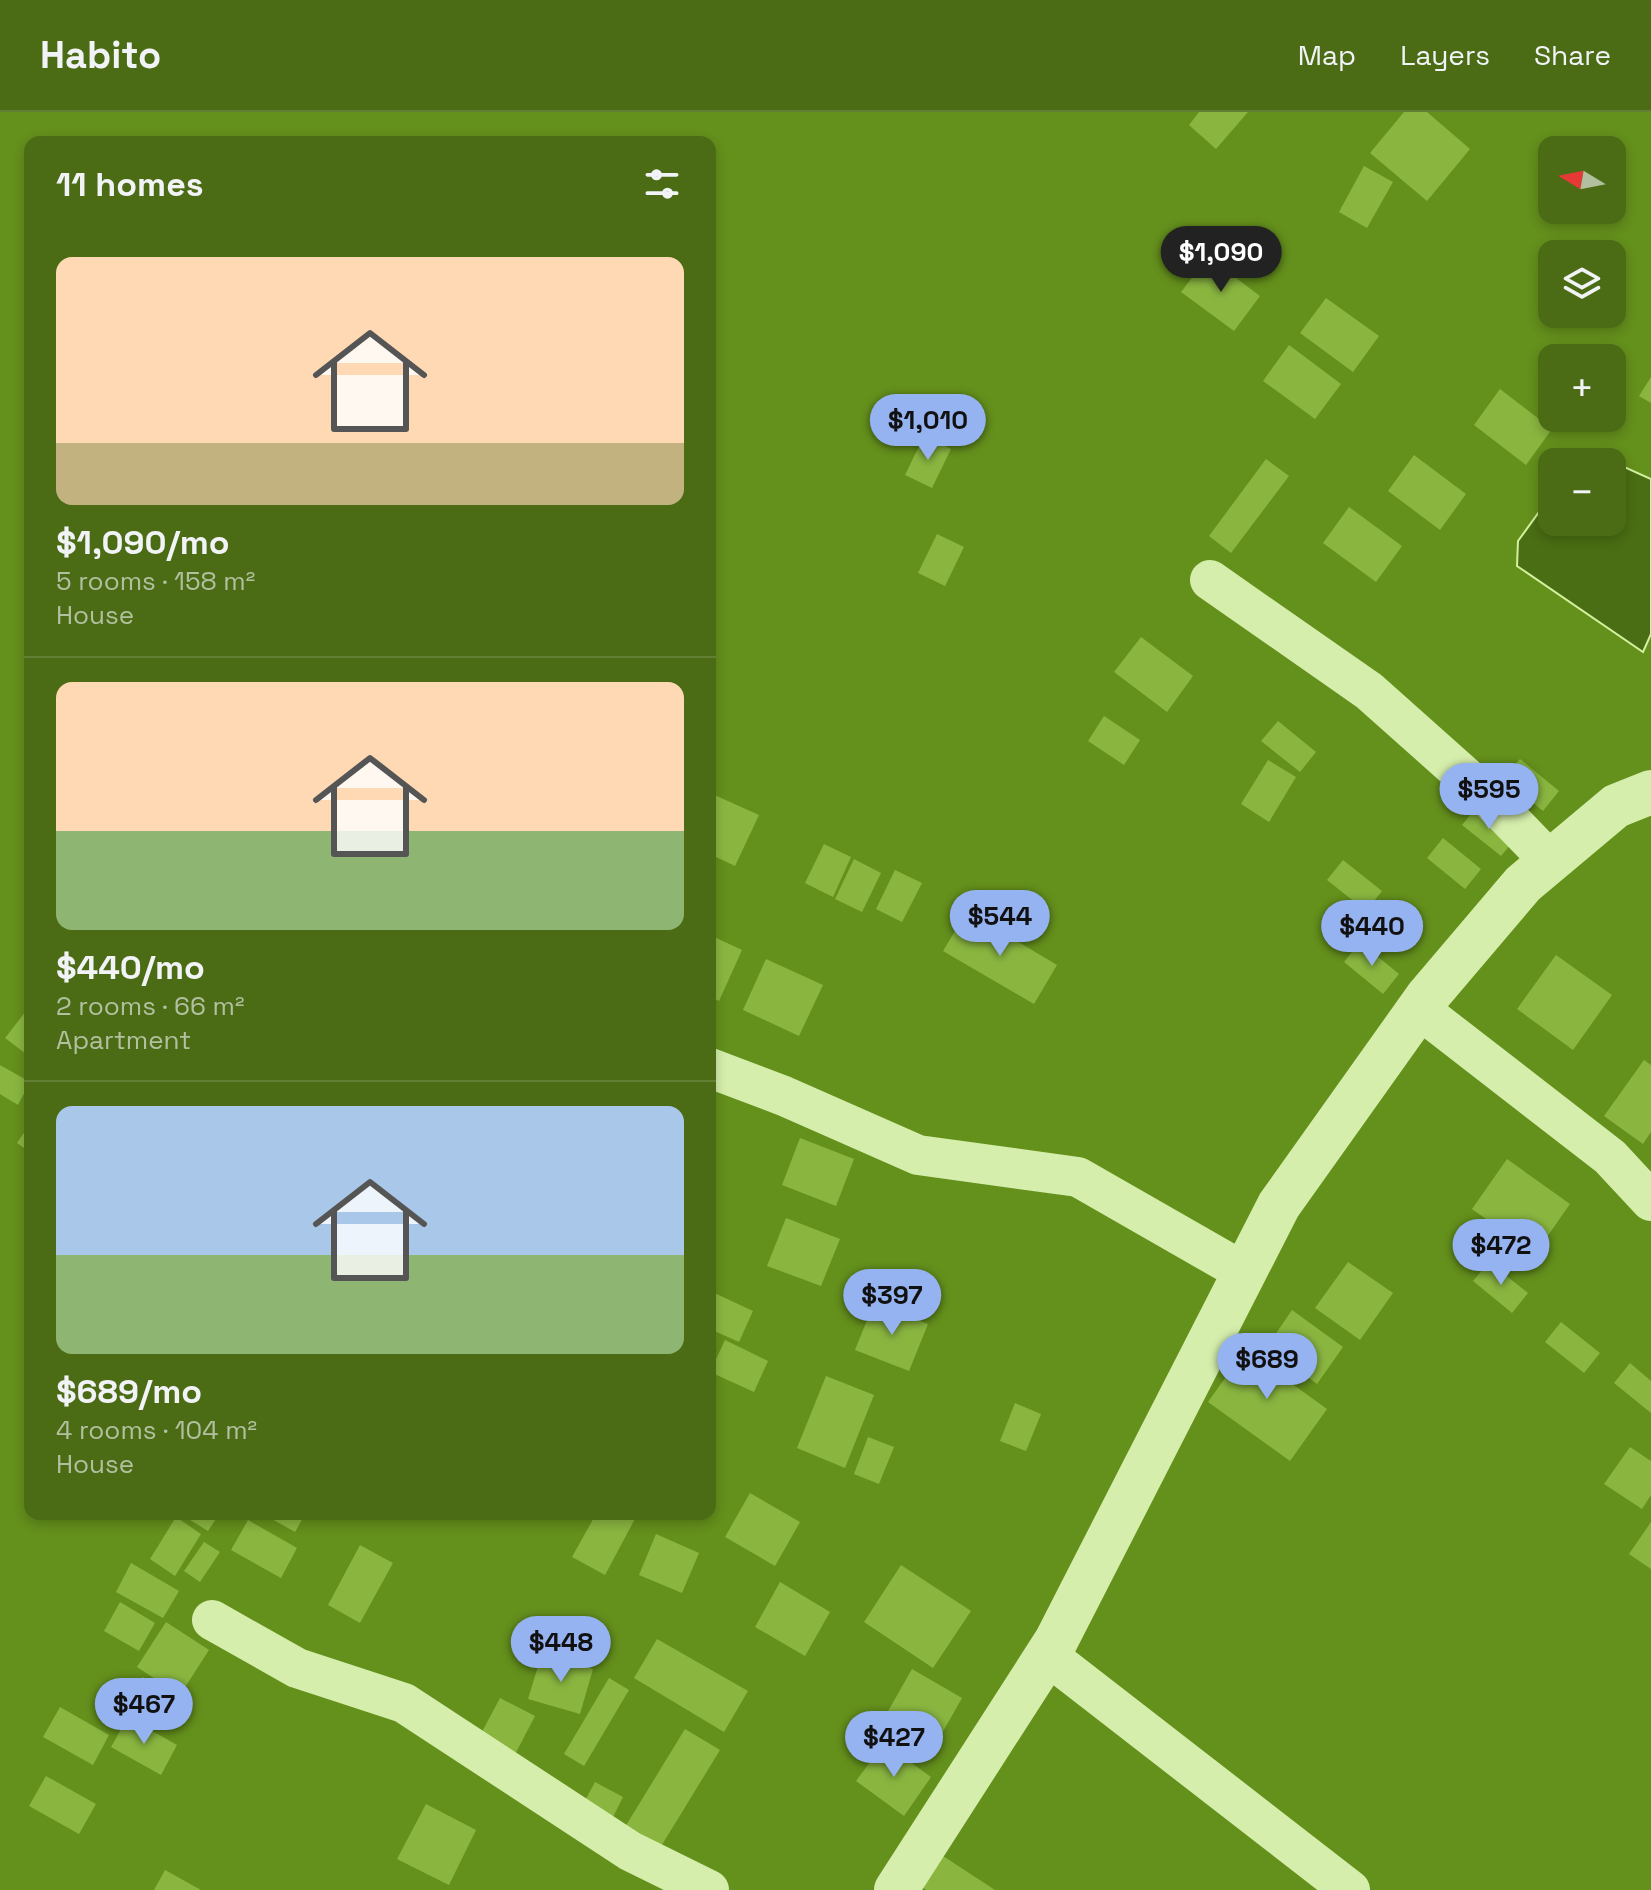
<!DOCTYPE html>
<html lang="en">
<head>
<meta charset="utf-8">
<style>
  body { margin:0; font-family:"Space Grotesk",sans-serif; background:#557422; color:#f1f3f6; height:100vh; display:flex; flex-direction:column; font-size:30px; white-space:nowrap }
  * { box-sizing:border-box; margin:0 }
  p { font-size:26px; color:#b2c0a0 }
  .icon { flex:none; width:44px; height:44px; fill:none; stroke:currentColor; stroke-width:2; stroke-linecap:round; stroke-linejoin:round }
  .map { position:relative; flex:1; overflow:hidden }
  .drawer { position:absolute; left:24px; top:24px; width:692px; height:1384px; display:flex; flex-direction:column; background:#4b6c15; border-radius:16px; box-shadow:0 4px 12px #0003 }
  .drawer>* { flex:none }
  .needle { width:52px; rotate:280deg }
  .tools { position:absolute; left:1538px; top:24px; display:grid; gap:16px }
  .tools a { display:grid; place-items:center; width:88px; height:88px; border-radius:16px; background:#4b6c15; box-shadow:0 4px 12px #0003; font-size:40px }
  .price { position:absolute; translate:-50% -68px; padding:0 18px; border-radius:28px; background:#95b2f1; color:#111; font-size:26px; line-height:52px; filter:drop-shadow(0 2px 4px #0008) }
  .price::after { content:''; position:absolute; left:50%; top:48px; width:24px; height:18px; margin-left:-12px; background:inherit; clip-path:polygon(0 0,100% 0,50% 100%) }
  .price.selected { background:#222; color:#fff }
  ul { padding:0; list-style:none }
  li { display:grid; align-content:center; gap:16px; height:424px; padding:0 32px }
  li+li { border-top:2px solid #627f34 }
  li span { display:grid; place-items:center; height:248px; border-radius:16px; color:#555 }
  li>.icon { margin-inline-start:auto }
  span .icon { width:144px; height:144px; fill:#fffc; stroke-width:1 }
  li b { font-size:34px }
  h2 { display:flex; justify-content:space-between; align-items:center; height:96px; padding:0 32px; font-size:34px }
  header { display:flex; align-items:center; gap:48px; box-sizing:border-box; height:112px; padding:0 40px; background:#4b6c15; border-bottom:2px solid #627f34 }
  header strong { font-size:38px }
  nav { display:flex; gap:44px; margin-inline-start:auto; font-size:28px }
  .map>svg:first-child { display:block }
  .water { fill:#4a6e13; stroke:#d3f09f; stroke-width:2 }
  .building { fill:#8ab640 }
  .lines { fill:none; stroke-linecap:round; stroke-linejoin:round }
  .minor { stroke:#d5eeac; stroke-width:40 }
  .tertiary { stroke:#d5eeac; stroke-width:44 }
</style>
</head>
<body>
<header>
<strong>Habito</strong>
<nav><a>Map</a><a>Layers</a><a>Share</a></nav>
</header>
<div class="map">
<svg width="1651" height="1778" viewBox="0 0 1651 1778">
  <rect width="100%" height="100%" fill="#64901c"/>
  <polygon class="water" points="1602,345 1651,367 1651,522 1643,540 1517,454 1518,429 1552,382 1552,410 1612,410 1612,350 1594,350"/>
  <g class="building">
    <polygon points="1199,0 1248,0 1216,37 1189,13"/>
    <polygon points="1404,0 1427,0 1470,37 1427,89 1370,41"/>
    <polygon points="1364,54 1393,70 1367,116 1339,100"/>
    <polygon points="1208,145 1260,184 1234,219 1181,180"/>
    <polygon points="1326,186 1379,224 1353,260 1300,221"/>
    <polygon points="1289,233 1341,272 1315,307 1263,269"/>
    <polygon points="1651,265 1651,291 1639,284"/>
    <polygon points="1500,277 1552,317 1526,353 1474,313"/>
    <polygon points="924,324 951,337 932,376 905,363"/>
    <polygon points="1414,343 1466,382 1440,418 1388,379"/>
    <polygon points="1266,347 1289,364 1231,441 1209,424"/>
    <polygon points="1349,395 1402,434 1376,470 1323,431"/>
    <polygon points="937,422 964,435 945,474 918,461"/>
    <polygon points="1141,525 1193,564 1167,600 1114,560"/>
    <polygon points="1104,604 1140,628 1124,653 1088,629"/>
    <polygon points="1278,609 1316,640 1300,660 1261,629"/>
    <polygon points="1520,647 1559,679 1543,699 1504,667"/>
    <polygon points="1268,648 1296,665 1269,710 1241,692"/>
    <polygon points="710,681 759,703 735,754 710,742"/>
    <polygon points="1478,693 1517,725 1501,744 1462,713"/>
    <polygon points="1443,726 1481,757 1465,777 1427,746"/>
    <polygon points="824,732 851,745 833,785 805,771"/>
    <polygon points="854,747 881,761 862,800 835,787"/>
    <polygon points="1343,748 1382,779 1366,799 1327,768"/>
    <polygon points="895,758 922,771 902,810 876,797"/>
    <polygon points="967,799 1057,853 1034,892 943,839"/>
    <polygon points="710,823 742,838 719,889 710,885"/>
    <polygon points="1360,830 1399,862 1383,882 1344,850"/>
    <polygon points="1556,843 1612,883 1573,938 1517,897"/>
    <polygon points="766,847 823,873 799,924 743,898"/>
    <polygon points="30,894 30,945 5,926"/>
    <polygon points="1644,948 1651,953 1651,1020 1643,1032 1604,1004"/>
    <polygon points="0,953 30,970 18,993 0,982"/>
    <polygon points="30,1012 30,1040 17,1031"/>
    <polygon points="800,1026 854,1047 836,1094 782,1073"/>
    <polygon points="1507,1047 1570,1092 1535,1142 1472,1097"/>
    <polygon points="786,1106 840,1127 821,1174 767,1154"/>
    <polygon points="1348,1150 1393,1181 1360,1228 1315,1196"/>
    <polygon points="1489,1150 1528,1181 1512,1201 1473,1169"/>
    <polygon points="710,1179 753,1199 739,1230 710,1217"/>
    <polygon points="874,1191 928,1212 909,1259 855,1238"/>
    <polygon points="1292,1198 1343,1235 1317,1272 1288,1250 1295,1241 1273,1226"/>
    <polygon points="1561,1210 1600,1241 1584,1261 1545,1230"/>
    <polygon points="1255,1224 1283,1244 1273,1258 1327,1297 1290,1349 1208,1290"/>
    <polygon points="725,1228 768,1249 754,1280 710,1260"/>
    <polygon points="1630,1251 1651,1269 1651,1301 1614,1271"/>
    <polygon points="826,1264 874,1283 845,1356 797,1336"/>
    <polygon points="1015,1291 1041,1302 1026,1339 1000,1329"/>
    <polygon points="868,1325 894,1335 879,1372 854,1362"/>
    <polygon points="1630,1335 1651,1349 1651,1383 1642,1397 1604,1372"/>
    <polygon points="750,1381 800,1410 775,1454 725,1425"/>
    <polygon points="189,1402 219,1402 208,1419 187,1406"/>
    <polygon points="263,1402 305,1402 295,1420"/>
    <polygon points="596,1402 637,1403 605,1463 572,1445"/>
    <polygon points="176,1405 201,1422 175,1464 150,1447"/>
    <polygon points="248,1408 297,1436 281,1466 231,1438"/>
    <polygon points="1651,1410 1651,1457 1629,1442"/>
    <polygon points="656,1422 699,1441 682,1481 639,1463"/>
    <polygon points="204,1430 220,1440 200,1470 184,1459"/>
    <polygon points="360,1433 393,1451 360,1511 328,1493"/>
    <polygon points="131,1451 179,1479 163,1506 116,1480"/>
    <polygon points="901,1453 971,1499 933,1556 864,1510"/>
    <polygon points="780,1470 830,1500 805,1544 755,1515"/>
    <polygon points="120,1490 155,1511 139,1539 104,1519"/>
    <polygon points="166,1510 209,1538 180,1583 137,1555"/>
    <polygon points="657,1527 748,1579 724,1620 634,1566"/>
    <polygon points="542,1541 593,1557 580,1602 528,1587"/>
    <polygon points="912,1557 962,1586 937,1630 887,1601"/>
    <polygon points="143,1565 175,1590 158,1613 125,1588"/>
    <polygon points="609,1566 629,1578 584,1654 564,1642"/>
    <polygon points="500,1586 535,1604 510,1652 475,1633"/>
    <polygon points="60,1595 109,1623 93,1653 43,1625"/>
    <polygon points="128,1605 177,1633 161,1663 111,1635"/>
    <polygon points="685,1617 720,1638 657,1741 622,1720"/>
    <polygon points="884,1631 931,1665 904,1704 856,1669"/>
    <polygon points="46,1664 96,1692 79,1722 29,1694"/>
    <polygon points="595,1670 623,1685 609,1713 580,1698"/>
    <polygon points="426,1692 476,1718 449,1773 397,1747"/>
    <polygon points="940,1742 995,1778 926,1778 919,1773"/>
    <polygon points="165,1758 201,1778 154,1778"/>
  </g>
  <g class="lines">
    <g class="minor">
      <polyline points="1210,468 1369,579 1488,685 1550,749"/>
      <polyline points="1419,897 1610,1045 1651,1089"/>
      <polyline points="710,956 784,984 918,1043 1078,1065 1244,1160"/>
      <polyline points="212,1508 297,1556 404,1591 630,1739 709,1778"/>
      <polyline points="1047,1543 1350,1778"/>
    </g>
    <polyline class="tertiary" points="896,1778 1056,1529 1279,1093 1427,885 1523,772 1616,694 1651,680"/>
  </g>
</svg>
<div class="tools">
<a><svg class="needle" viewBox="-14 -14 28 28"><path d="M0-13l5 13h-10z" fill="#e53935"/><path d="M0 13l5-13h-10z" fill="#b2c0a0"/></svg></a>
<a><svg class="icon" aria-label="layers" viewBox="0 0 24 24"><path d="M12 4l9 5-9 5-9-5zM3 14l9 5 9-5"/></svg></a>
<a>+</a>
<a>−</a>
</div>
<b class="price selected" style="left:1221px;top:182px">$1,090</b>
<b class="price" style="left:928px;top:350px">$1,010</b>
<b class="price" style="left:1489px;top:719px">$595</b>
<b class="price" style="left:1000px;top:846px">$544</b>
<b class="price" style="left:1372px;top:856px">$440</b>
<b class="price" style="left:1501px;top:1175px">$472</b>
<b class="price" style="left:892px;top:1225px">$397</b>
<b class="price" style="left:1267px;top:1289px">$689</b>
<b class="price" style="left:561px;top:1572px">$448</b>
<b class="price" style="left:144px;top:1634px">$467</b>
<b class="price" style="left:894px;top:1667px">$427</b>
<section class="drawer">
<h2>11 homes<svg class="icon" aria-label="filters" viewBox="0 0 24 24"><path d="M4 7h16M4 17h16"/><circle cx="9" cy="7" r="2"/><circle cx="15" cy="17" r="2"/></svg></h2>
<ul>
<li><span style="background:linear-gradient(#ffd9b3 75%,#c2b280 0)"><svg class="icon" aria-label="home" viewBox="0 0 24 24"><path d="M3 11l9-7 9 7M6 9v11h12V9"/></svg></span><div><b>$1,090/mo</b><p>5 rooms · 158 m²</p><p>House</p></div></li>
<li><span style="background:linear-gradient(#ffd9b3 60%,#8fb573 0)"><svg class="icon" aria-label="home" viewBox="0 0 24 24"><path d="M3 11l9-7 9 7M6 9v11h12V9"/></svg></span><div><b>$440/mo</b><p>2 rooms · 66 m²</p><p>Apartment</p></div></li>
<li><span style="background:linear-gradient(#a9c7e8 60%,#8fb573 0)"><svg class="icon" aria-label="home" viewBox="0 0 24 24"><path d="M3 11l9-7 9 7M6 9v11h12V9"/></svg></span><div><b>$689/mo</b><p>4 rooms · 104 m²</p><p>House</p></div></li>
</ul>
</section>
</div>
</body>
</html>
